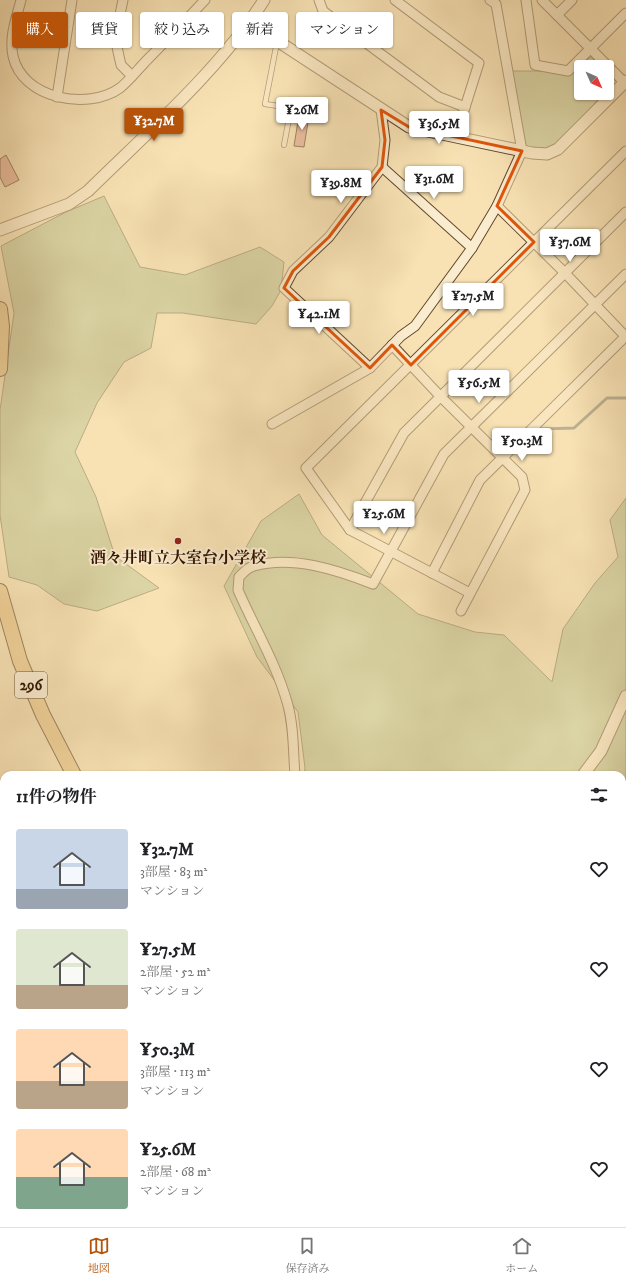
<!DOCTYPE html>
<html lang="ja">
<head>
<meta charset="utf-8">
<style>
  body { margin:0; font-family:"IM FELL DW Pica","Noto Serif JP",serif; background:#f2f2f2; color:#202124; height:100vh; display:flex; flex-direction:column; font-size:15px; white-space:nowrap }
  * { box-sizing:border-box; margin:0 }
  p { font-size:13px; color:#757577 }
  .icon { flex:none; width:22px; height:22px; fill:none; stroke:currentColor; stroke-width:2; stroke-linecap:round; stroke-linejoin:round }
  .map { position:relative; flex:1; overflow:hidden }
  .drawer { position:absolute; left:0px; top:771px; width:626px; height:456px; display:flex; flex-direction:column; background:#fff; border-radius:12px 12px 0 0; box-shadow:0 1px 3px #0004 }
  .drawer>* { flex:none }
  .top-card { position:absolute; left:12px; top:12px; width:400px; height:36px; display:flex; gap:8px }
  .needle { width:26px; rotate:135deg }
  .tools { position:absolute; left:574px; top:60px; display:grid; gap:8px }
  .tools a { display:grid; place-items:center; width:40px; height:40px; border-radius:4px; background:#fff; box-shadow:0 1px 3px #0004; font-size:20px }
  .price { position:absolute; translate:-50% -34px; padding:0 9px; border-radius:4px; background:#fff; color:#222; font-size:13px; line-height:26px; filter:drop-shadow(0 1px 2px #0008) }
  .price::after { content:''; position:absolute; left:50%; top:24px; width:12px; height:9px; margin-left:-6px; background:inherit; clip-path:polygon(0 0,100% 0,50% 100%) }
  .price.active { background:#b45309; color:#fff }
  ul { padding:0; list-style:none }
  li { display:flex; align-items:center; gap:12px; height:100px; padding:0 16px }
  li span { display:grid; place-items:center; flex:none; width:112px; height:80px; border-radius:4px; color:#555 }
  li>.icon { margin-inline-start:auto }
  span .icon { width:48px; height:48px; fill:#fffc; stroke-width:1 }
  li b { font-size:17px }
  h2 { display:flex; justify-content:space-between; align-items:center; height:48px; padding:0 16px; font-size:17px }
  .tag { padding:0 14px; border-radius:4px; background:#fff; box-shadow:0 1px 3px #0004; font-size:14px; line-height:36px }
  .tag.active { background:#b45309; color:#fff }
  .menu { display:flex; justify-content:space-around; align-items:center; height:56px; border-top:1px solid #e0e0e0; background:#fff; font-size:11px; color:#757577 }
  .menu a { display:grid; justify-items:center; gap:2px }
  .menu .active { color:#b45309 }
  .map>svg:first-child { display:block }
  .green { fill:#b8c491; stroke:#746c48 }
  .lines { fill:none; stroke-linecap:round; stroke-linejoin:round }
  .stream { stroke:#72796b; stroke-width:3 }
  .building { fill:#df9787; stroke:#311400 }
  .service-casing { stroke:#63482d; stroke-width:6 }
  .minor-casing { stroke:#63482d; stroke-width:11 }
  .tertiary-casing { stroke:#63482d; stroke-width:13 }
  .primary-casing { stroke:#311400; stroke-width:16 }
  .trunk-casing { stroke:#311400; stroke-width:16 }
  .service { stroke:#faecce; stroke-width:4.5 }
  .minor { stroke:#faecce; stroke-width:9 }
  .tertiary { stroke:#faecce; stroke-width:11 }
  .primary { stroke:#ecc17a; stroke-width:14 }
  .trunk { stroke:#ecc17a; stroke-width:14 }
  .marked { fill:none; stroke:#df560b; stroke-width:3; stroke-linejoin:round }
  .poi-dot { fill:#8f2418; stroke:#faecce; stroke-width:1.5 }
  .labels { text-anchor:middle; stroke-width:4; stroke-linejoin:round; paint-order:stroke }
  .shield { fill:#faecce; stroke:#6d553e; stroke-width:1 }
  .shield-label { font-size:15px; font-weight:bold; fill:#311400 }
  .poi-label { font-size:16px; font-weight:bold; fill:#311400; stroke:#faecce }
</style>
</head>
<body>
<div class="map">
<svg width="626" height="1227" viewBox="0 0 626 1227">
  <rect width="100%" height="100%" fill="#f8e2b4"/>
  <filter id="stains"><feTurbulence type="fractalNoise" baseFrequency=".005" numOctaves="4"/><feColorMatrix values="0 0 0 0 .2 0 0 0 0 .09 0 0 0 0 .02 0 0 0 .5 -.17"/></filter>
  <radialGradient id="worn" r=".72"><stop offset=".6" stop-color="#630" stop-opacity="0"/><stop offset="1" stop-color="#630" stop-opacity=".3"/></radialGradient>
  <g class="green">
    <polygon points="591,57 601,67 581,67 581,93 603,93 560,146 547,154 522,151 507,71 568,71"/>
    <polygon points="104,196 140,267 185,275 260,247 284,262 281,290 272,306 256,324 183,313 157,313 151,348 124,362 97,403 75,452 96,497 115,556 159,588 97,611 64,604 37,585 9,577 0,515 0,410 14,313 1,246 66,212"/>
    <polygon points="299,494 322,535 418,614 475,632 504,635 552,682 563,629 595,583 618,557 610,520 626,498 626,867 622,865 622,775 304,775 305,768 298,712 257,657 224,586 261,521"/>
    <polygon points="626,1048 626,1227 275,1227 276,1223 622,1223 622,1052"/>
    <polygon points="54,1223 80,1223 78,1227 53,1227"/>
  </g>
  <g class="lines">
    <polyline class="stream" points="522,447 541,429 574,428 607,398 626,398"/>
  </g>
  <g class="building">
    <polygon points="299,115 309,116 304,147 294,146"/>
    <polygon points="6,155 19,180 5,187 0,177 0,159"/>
  </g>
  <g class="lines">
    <g class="service-casing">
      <polyline id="service" points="277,42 265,104 291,108 284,145"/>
    </g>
    <g class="minor-casing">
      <g id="minor">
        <path d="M21,0C16,19 9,37 13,56C22,99 88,111 120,88C130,80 139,68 148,59C167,40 186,20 205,0"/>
        <polyline points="123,0 115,38 121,65 132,76"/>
        <polyline points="319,0 323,11 439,97 465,107"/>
        <polyline points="395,0 479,63 456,136"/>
        <polyline points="526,0 535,65 568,71 626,13"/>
        <polyline points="542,0 626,84"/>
        <polyline points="557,15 572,0"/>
        <polyline points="57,97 72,0"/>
        <polyline points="382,167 472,248"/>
        <polyline points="497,206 565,273 625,336"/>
        <polyline points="392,345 440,396 522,477 525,490 461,611"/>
        <polyline points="370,368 284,288 293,271 329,237 382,167 385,140 381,110"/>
        <polyline points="272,424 370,368 401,336 415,326 472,248 497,206 522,151 496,4 490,0"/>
        <polyline points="350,530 404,433 626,212"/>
        <polyline points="432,573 480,480 626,336"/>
        <polyline points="470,593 350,530 306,468 626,151"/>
        <path d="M295,775C293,751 294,725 287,702C276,663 254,627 238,590L239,577C243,573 248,567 254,566C292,555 337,570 373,584L444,454L626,274"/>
      </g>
    </g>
    <g class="tertiary-casing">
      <g id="tertiary">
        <polyline points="250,23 409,127 532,153 547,154 558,149 626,81"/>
        <path d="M0,230L69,204L88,191C147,133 220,69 264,0"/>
        <polyline points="583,775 601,751 626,696"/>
        <polyline points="161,1223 163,1227"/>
      </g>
    </g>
    <g class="primary-casing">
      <polyline id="primary" points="0,1054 4,1056"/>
    </g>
    <g class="trunk-casing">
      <g id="trunk">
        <polyline points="0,309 2,326 0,369"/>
        <polyline points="0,591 20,661 43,715 74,775"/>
        <polyline points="0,1123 4,1113"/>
      </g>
    </g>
    <use href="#service" class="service"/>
    <use href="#minor" class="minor"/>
    <use href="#tertiary" class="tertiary"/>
    <use href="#primary" class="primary"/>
    <use href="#trunk" class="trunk"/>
  </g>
  <path d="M0 0H626V1227H0ZM381,110L409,127L522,151L497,206L534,242L411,365L392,345L370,368L284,288L293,271L329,237L382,167L385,140Z" fill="#f8e2b4" fill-opacity=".55" fill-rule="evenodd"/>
  <path class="marked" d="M381,110L409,127L522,151L497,206L534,242L411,365L392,345L370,368L284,288L293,271L329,237L382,167L385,140Z"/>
  <circle class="poi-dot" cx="178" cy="541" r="4"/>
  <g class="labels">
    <rect class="shield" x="15" y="672" width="32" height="26" rx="3"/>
    <g class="shield-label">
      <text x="31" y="690">296</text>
    </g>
    <g class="poi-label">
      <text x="178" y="563">酒々井町立大室台小学校</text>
    </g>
  </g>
  <rect width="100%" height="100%" filter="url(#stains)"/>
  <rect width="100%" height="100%" fill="url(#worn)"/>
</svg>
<div class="tools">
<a><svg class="needle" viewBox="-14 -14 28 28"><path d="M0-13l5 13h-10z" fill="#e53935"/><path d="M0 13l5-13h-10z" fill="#757577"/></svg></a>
</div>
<b class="price" style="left:302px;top:131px">¥26M</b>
<b class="price active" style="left:154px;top:142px">¥32.7M</b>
<b class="price" style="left:439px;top:145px">¥36.5M</b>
<b class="price" style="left:434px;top:200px">¥31.6M</b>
<b class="price" style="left:341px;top:204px">¥39.8M</b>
<b class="price" style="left:570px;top:263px">¥37.6M</b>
<b class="price" style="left:473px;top:317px">¥27.5M</b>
<b class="price" style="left:319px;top:335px">¥42.1M</b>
<b class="price" style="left:479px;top:404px">¥56.5M</b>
<b class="price" style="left:522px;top:462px">¥50.3M</b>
<b class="price" style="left:384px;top:535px">¥25.6M</b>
<div class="top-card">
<a class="tag active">購入</a>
<a class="tag">賃貸</a>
<a class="tag">絞り込み</a>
<a class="tag">新着</a>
<a class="tag">マンション</a>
</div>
<section class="drawer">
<h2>11件の物件<svg class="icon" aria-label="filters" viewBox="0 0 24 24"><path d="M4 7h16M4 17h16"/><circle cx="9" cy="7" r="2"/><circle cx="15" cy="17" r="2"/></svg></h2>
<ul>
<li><span style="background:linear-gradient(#c9d6e8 75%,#9aa5b1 0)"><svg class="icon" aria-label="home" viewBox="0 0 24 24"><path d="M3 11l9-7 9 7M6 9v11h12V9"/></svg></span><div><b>¥32.7M</b><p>3部屋 · 83 m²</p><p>マンション</p></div><svg class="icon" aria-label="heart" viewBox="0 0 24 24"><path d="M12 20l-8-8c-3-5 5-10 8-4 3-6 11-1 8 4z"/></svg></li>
<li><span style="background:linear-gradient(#dfe7d0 70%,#b9a48a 0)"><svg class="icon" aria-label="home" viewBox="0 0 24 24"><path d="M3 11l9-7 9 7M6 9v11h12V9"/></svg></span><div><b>¥27.5M</b><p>2部屋 · 52 m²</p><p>マンション</p></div><svg class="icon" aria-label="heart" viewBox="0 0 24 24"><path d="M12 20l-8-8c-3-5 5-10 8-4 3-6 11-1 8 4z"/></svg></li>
<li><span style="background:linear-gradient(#ffd9b3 65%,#b9a48a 0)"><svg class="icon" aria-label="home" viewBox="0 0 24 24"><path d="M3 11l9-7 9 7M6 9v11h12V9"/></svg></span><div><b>¥50.3M</b><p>3部屋 · 113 m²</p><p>マンション</p></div><svg class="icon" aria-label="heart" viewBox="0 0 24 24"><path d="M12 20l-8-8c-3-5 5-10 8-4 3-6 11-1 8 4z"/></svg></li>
<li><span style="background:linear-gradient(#ffd9b3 60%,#7fa58c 0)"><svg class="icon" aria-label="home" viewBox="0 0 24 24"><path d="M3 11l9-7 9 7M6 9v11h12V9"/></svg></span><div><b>¥25.6M</b><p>2部屋 · 68 m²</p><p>マンション</p></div><svg class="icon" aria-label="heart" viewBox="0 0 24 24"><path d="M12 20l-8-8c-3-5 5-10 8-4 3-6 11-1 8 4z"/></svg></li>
</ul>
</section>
</div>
<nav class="menu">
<a class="active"><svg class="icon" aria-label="map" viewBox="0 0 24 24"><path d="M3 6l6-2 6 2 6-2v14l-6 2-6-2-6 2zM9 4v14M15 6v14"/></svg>地図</a>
<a><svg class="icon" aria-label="saved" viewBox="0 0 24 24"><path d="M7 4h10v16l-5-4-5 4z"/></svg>保存済み</a>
<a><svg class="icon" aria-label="home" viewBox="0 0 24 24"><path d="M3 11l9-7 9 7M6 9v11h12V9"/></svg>ホーム</a>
</nav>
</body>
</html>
